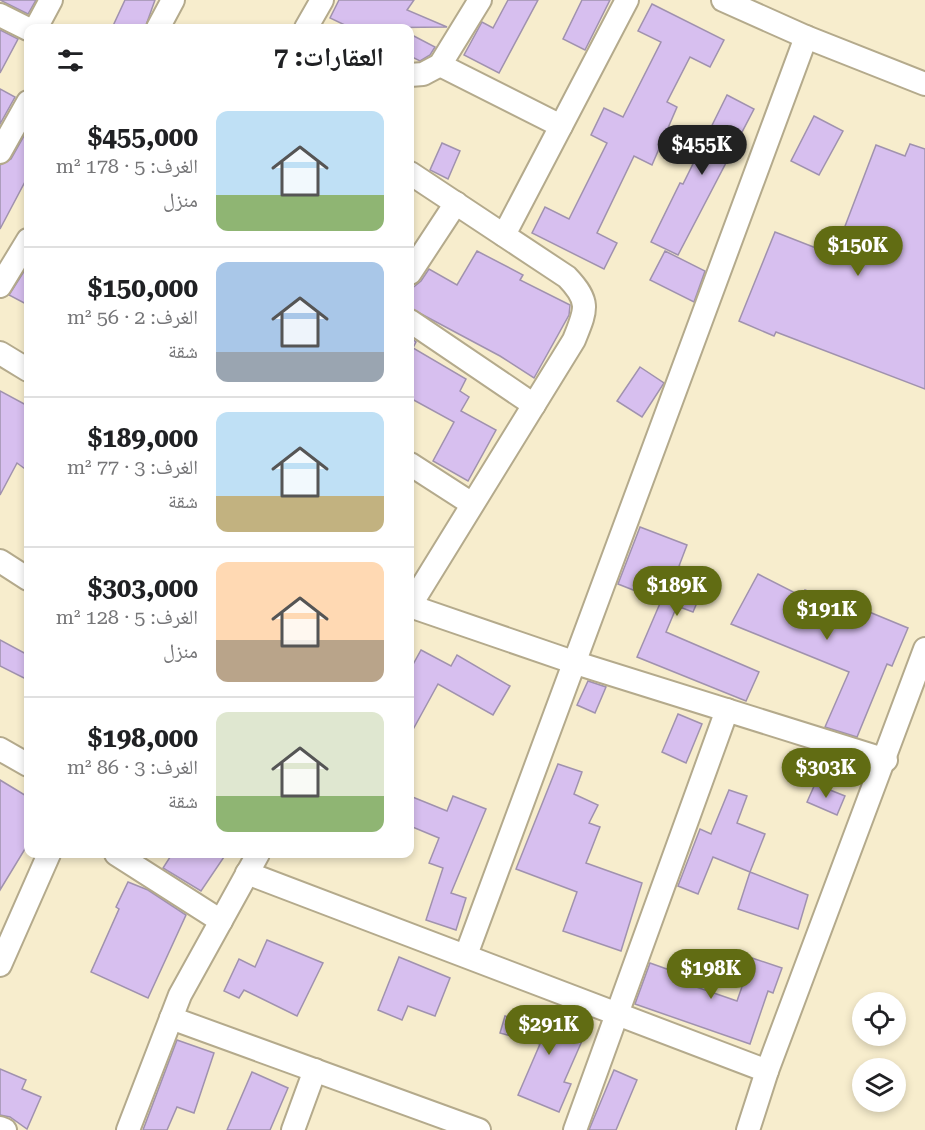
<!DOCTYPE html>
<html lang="ar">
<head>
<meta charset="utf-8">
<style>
  body { margin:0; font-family:"Roboto Serif","Noto Naskh Arabic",serif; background:#f2f2f2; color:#202124; direction:rtl; height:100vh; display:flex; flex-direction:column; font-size:22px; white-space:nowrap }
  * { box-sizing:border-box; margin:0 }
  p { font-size:20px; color:#757577 }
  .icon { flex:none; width:33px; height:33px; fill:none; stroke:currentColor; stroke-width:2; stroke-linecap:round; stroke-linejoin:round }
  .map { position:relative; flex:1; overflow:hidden; direction:ltr }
  .sheet { position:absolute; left:24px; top:24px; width:390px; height:834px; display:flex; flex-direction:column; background:#fff; border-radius:12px; box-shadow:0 3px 9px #0003; direction:rtl }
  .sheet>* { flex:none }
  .tools { position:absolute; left:852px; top:992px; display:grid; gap:12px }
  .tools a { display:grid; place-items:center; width:54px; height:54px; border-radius:50%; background:#fff; box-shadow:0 3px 9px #0003; font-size:30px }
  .price { position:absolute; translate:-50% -51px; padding:0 14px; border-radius:21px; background:#616c13; color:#fff; font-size:20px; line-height:39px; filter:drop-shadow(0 2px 3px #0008) }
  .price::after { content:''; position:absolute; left:50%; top:36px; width:18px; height:14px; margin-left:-9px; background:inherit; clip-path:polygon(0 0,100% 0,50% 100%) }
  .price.active { background:#222; color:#fff }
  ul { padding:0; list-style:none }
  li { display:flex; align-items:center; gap:18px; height:150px; padding:0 30px }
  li+li { border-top:2px solid #e0e0e0 }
  li span { display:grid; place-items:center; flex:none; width:168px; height:120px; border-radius:12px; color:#555 }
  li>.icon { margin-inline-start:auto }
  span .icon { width:72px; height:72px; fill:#fffc; stroke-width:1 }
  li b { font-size:26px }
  h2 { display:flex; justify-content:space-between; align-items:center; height:72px; padding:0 30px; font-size:26px }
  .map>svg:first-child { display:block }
  .building { fill:#d7bfef; stroke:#a092ae; stroke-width:1.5 }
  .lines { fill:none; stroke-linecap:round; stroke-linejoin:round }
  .minor-casing { stroke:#b4aa8c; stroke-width:26 }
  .minor { stroke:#fff; stroke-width:22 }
</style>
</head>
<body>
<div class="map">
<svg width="925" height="1130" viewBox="0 0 925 1130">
  <rect width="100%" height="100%" fill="#f7edcd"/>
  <g class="building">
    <polygon points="0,0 36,0 28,14"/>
    <polygon points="125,0 155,0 145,28 112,28"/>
    <polygon points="339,0 414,0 407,10 447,27 351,28 330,18"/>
    <polygon points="508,0 538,0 499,73 464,55 482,22 493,28"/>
    <polygon points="582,0 610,0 585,50 563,39"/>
    <polygon points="652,4 724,40 710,67 690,57 667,102 677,107 652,165 634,156 597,233 617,243 604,269 532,233 545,207 569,219 607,143 591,135 604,108 623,117 661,42 638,31"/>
    <polygon points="0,30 18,39 0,73"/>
    <polygon points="410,34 435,47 430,55 420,61 410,56"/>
    <polygon points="0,89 15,97 0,124"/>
    <polygon points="727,95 754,109 678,255 651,242 680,183 683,184"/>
    <polygon points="814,116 843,131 819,175 791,161"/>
    <polygon points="28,129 28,176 0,229 0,165 11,159"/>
    <polygon points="442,143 460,151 448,179 430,170"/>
    <polygon points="910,144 925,149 925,389 776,332 774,336 739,321 775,232 834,255 876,145 905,156"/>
    <polygon points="477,251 523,275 520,280 570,305 569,315 534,378 500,356 410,308 410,290 421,281 429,269 457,285"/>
    <polygon points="665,251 705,271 694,302 650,280"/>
    <polygon points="28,265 28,305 9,295"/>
    <polygon points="410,337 416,342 413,348 466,379 460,391 469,397 461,411 496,430 468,481 433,461 454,422 410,398"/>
    <polygon points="640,367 664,383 642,417 617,401"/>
    <polygon points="0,391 28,406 28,471 17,463 0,495"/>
    <polygon points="640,527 687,545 679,566 691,571 685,584 702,591 693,612 677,606 666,632 759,672 746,701 637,657 661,601 618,584"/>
    <polygon points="758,574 803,597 805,590 832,600 833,597 908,628 892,666 887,664 857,737 825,727 849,672 731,624"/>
    <polygon points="0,640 28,655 28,680 0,666"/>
    <polygon points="421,650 451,666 457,655 510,686 493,715 438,684 410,735 410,670"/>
    <polygon points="588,681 606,687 595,713 577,705"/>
    <polygon points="678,714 702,724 686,763 662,752"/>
    <polygon points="558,764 582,772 574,794 598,805 589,823 600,827 586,863 642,883 621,951 563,931 577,892 516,869"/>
    <polygon points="0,780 28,797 28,844 0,890"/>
    <polygon points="815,784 845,796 837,815 807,802"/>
    <polygon points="729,790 747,796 737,823 765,834 750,872 808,895 798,929 738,909 750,872 713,857 698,894 678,886 700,829 711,834"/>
    <polygon points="410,796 447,811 453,796 486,809 451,893 466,898 456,930 426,920 443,868 429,863 439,838 410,826"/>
    <polygon points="172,854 226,854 201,891 163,868"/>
    <polygon points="128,882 148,890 186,915 148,998 91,972 119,909 116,907"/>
    <polygon points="267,940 323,963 297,1016 244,990 239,998 224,991 239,959 255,967"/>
    <polygon points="399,957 450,978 435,1016 408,1006 402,1020 378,1010"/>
    <polygon points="752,958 782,968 773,993 768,991 750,1044 635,1004 650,963 678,973 676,980 737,1001"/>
    <polygon points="550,1008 589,1025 564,1082 571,1084 559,1112 518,1095 540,1044 500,1033 505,1016 542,1026"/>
    <polygon points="177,1040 214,1053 194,1113 177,1107 167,1130 143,1130"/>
    <polygon points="0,1069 26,1080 22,1089 41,1097 27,1129 10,1117 0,1115"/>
    <polygon points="614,1070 637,1080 616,1130 589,1130"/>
    <polygon points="252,1072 288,1088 270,1130 227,1130"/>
  </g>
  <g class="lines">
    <g class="minor-casing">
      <g id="minor">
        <polyline points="723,0 806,37 925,84"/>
        <polyline points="0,15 28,29"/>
        <polyline points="36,28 51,0"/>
        <polyline points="158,28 173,0"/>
        <polyline points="306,28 322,0"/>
        <polyline points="440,65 561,126"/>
        <polyline points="410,75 423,74 440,65 480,0"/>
        <polyline points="0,152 28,102"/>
        <path d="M410,173L567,277C591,302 586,310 574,340L410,606L576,663L886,760"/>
        <polyline points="504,235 627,0"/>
        <polyline points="410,273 456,203"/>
        <polyline points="0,286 28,240"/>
        <polyline points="410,321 534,405"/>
        <polyline points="0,353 28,370"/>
        <polyline points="410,464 472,504"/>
        <polyline points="0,561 28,579"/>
        <polyline points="0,749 28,765"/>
        <polyline points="116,854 221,921"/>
        <polyline points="247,873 767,1071"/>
        <polyline points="466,955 806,37"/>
        <polyline points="0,965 49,854"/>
        <polyline points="171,1018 479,1130"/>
        <polyline points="0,1128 5,1130"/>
        <polyline points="128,1130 180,995 258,854"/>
        <polyline points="293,1130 315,1070"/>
        <polyline points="575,1130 727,710"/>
        <polyline points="748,1130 767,1071 925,649"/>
      </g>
    </g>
    <use href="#minor" class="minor"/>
  </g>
</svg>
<div class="tools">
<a><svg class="icon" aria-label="locate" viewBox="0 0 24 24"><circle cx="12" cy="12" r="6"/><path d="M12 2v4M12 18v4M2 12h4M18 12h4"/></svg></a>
<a><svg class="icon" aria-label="layers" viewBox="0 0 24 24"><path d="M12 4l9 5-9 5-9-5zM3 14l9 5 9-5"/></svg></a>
</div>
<b class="price active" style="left:702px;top:176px">$455K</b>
<b class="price" style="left:858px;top:277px">$150K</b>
<b class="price" style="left:677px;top:617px">$189K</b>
<b class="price" style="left:827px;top:641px">$191K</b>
<b class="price" style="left:826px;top:799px">$303K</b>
<b class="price" style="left:711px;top:1000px">$198K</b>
<b class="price" style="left:549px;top:1056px">$291K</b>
<section class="sheet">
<h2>العقارات: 7<svg class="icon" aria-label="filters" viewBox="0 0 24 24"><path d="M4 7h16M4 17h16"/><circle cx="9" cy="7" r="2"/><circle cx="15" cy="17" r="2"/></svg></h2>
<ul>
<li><span style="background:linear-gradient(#bfe0f5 70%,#8fb573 0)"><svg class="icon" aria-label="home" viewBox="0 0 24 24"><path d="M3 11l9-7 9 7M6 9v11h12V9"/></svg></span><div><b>$455,000</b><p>الغرف: 5 · 178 m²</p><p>منزل</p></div></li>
<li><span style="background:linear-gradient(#a9c7e8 75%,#9aa5b1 0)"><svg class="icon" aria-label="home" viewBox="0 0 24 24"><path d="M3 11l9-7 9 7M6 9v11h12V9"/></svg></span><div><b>$150,000</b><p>الغرف: 2 · 56 m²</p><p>شقة</p></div></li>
<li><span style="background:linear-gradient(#bfe0f5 70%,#c2b280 0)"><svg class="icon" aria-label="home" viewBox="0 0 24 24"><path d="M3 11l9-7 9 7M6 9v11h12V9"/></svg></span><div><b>$189,000</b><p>الغرف: 3 · 77 m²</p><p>شقة</p></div></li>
<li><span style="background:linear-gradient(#ffd9b3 65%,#b9a48a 0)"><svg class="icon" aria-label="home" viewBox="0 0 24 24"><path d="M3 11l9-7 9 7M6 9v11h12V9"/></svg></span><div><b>$303,000</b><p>الغرف: 5 · 128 m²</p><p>منزل</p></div></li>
<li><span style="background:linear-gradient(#dfe7d0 70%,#8fb573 0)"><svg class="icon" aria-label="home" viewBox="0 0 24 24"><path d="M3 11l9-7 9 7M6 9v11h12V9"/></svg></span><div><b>$198,000</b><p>الغرف: 3 · 86 m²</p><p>شقة</p></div></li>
</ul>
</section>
</div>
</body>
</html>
